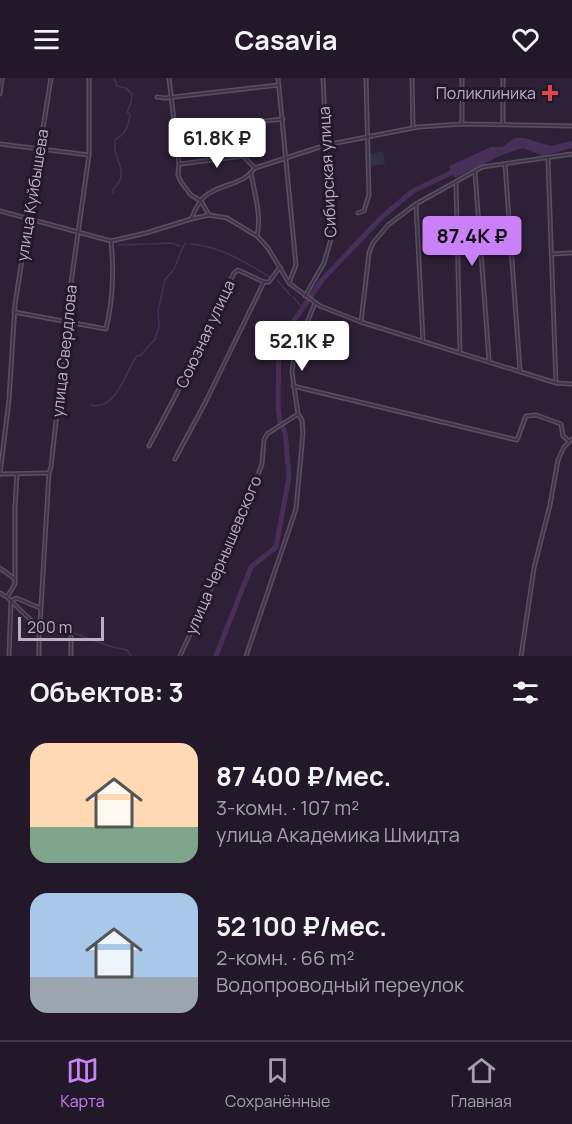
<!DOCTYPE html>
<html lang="ru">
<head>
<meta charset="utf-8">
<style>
  body { margin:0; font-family:Manrope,sans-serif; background:#2a2131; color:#f1f3f6; height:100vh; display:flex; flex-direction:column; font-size:22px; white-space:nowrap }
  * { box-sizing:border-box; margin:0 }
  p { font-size:20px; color:#a2a0a8 }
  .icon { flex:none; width:33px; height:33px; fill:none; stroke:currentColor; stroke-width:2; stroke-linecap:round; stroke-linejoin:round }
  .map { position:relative; height:578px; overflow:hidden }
  .panel { display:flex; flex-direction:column; background:#221829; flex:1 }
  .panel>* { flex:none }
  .scale { position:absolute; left:18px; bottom:15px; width:86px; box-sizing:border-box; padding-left:6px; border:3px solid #bcaec4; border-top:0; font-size:16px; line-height:21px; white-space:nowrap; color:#bcaec4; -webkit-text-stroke:4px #24192c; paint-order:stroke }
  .price { position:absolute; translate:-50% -51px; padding:0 14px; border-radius:6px; background:#fff; color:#222; font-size:20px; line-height:39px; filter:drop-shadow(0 2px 3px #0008) }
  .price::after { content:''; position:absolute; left:50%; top:36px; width:18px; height:14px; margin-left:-9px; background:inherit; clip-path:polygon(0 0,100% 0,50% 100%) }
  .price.active { background:#ca81f7; color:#111 }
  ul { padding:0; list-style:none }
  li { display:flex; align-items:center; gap:18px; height:150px; padding:0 30px }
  li span { display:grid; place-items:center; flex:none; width:168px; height:120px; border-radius:18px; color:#555 }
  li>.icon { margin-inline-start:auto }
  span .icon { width:72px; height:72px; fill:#fffc; stroke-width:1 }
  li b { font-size:26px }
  h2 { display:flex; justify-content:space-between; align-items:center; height:72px; padding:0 30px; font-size:26px }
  header { display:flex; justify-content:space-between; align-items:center; height:78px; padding:0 30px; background:#221829; font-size:27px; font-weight:700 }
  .tab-bar { display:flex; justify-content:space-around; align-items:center; height:84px; border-top:2px solid #3f3746; background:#221829; font-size:16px; color:#a2a0a8 }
  .tab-bar a { display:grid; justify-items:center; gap:3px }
  .tab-bar .active { color:#ca81f7 }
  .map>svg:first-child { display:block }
  .green { fill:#2f3247 }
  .water { fill:#472f58 }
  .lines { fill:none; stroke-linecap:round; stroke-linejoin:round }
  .stream { stroke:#472f58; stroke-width:1.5 }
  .river { stroke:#472f58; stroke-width:5 }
  .minor-casing { stroke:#5a4e62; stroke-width:5 }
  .minor { stroke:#403448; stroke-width:2 }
  .health-dot { fill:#e0444e; stroke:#24192c; stroke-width:2 }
  .labels { text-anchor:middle; stroke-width:6; stroke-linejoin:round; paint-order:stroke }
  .poi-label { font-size:16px; fill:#bcaec4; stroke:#24192c; text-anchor:end }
  .street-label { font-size:16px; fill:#bcaec4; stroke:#24192c }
</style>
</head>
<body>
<header><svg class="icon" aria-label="menu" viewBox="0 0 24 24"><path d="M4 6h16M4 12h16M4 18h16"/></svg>Casavia<svg class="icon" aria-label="heart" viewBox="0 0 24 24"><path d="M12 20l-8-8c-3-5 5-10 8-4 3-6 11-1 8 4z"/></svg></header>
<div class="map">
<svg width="572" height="578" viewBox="0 0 572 578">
  <rect width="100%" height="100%" fill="#2e2037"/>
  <polygon class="green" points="383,73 385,86 371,88 370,76"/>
  <polygon class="water" points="515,60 524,60 551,68 572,63 572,70 544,78 523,70 502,77 455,100 449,88 491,69 502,69"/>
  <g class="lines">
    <g class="stream">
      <path d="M113,116V112C115,109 117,107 119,104C127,90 110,76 116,61C126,56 128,48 130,36L127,34L131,25L132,16L126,10L117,8L114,0"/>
      <path d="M190,166C220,168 245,184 270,199"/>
      <polyline points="119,167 171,165 180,168"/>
      <polyline points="277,202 290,217"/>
      <polyline points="293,219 302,229"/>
      <path d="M90,327C116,334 124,296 137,278L141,277L155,261L159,249L158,233L165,202L174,191L183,169L186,165"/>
      <polyline points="0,493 12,501 12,507"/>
      <polyline points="12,514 9,519 38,547 60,550 109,568 127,572 131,578"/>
    </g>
    <polyline class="river" points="216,578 251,489 276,469 289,399 285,354 280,344 278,326 279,265 322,202 382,139 413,113 457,92"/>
    <g class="minor-casing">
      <g id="minor">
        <polyline points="169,0 179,86 178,97 181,104 191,117 201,123 209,137"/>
        <polyline points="278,0 296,187 289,205"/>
        <polyline points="412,0 413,48"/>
        <polyline points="462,0 462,46"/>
        <polyline points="0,16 2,0"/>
        <polyline points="157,19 165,20 279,7"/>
        <polyline points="503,45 503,0"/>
        <polyline points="175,53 283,41"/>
        <polyline points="0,66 89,77"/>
        <polyline points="548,81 556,305"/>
        <polyline points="180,86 243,78 255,90"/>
        <polyline points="505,86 520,293"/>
        <polyline points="255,90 326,67 418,49 462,46 572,48"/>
        <polyline points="475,94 489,282"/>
        <path d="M251,95C254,114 262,138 257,157"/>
        <polyline points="456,106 460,274"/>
        <polyline points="416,127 423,262"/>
        <polyline points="0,133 111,163 146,155 191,141 209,137 227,140 257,158 268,170 289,205 320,228 361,244 556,305 572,306"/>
        <polyline points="358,135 364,133 369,117 366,0"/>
        <path d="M191,141C194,134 198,125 203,120C217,106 242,108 254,91"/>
        <polyline points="551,176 572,175"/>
        <polyline points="305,218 324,185 331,161 323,0"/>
        <path d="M14,234L106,251C113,222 114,191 111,163"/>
        <polyline points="361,244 369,175 373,165 388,147 416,126 482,89 572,76"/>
        <polyline points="293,308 517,362 526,338 536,337 561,346 563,358 569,363"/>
        <polyline points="149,368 177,315 234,195 238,192 264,204 269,204 280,189"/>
        <polyline points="175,381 205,325 264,204"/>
        <polyline points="0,396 9,322 15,226 51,0"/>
        <polyline points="0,396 48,395"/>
        <polyline points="0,490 15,501 15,506 7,519 39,550 39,578"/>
        <polyline points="15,501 15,430 17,396"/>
        <polyline points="0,515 7,519"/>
        <polyline points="40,546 49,395 51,389 71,205 89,77 89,0"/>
        <polyline points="9,578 11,523 16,520 40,530"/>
        <polyline points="71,578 71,559"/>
        <polyline points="180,578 229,472 262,386 264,362 267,356 298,336 292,294 294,277 315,225"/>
        <polyline points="246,578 296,431 303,355 302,342 298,336"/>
        <polyline points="521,578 534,490 550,427 558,382 564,369 572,361"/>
      </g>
    </g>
    <use href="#minor" class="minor"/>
  </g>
  <path class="health-dot" d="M547 6h6v6h6v6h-6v6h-6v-6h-6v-6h6z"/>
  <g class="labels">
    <g class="poi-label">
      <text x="536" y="21">Поликлиника</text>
    </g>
    <g class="street-label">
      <text transform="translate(327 94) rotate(-93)" y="6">Сибирская улица</text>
      <text transform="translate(32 117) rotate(-81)" y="6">улица Куйбышева</text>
      <text transform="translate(205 256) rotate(-65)" y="6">Союзная улица</text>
      <text transform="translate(64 273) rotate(-84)" y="6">улица Свердлова</text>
      <text transform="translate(223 477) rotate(-67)" y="6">улица Чернышевского</text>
    </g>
  </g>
</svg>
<div class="scale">200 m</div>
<b class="price" style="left:217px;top:91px">61.8K ₽</b>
<b class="price active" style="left:472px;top:189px">87.4K ₽</b>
<b class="price" style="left:302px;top:294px">52.1K ₽</b>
</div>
<section class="panel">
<h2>Объектов: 3<svg class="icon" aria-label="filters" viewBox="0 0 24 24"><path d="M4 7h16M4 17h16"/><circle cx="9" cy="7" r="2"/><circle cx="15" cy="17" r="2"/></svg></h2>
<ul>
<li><span style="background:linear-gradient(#ffd9b3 70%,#7fa58c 0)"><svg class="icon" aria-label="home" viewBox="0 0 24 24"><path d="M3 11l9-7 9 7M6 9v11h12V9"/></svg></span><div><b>87 400 ₽/мес.</b><p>3-комн. · 107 m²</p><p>улица Академика Шмидта</p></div></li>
<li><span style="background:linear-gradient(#a9c7e8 70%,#9aa5b1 0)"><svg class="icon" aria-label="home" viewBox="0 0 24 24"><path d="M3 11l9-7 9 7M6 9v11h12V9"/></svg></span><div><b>52 100 ₽/мес.</b><p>2-комн. · 66 m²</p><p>Водопроводный переулок</p></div></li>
</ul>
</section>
<nav class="tab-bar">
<a class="active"><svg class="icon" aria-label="map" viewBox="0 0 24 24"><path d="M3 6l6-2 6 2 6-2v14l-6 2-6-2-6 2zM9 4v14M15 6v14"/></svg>Карта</a>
<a><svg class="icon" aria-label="saved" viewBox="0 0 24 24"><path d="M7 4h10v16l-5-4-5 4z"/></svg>Сохранённые</a>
<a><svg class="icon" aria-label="home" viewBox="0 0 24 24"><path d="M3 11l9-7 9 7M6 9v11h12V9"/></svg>Главная</a>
</nav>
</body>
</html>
